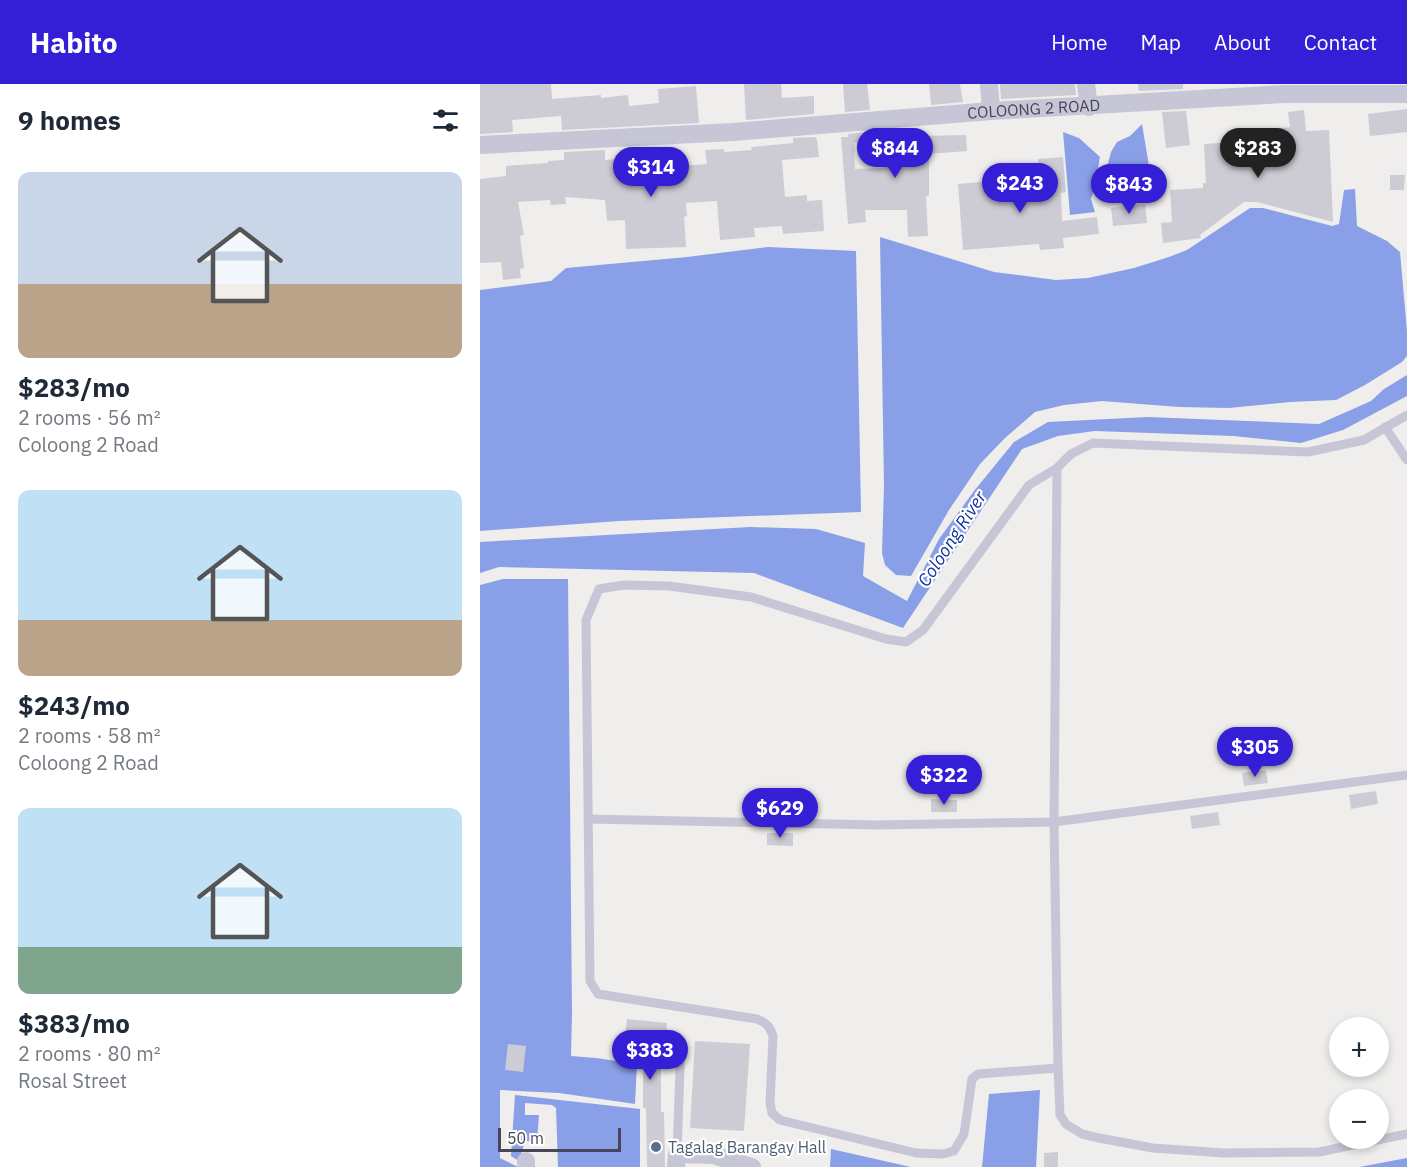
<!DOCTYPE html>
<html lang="en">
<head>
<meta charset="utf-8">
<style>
  body { margin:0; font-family:"IBM Plex Sans",sans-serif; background:#f6f6f7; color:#1f2937; height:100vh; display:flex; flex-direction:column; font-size:22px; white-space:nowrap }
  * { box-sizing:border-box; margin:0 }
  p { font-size:20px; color:#747a83 }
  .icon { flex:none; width:33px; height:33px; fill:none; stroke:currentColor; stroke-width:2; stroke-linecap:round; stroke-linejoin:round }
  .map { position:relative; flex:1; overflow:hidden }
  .side { display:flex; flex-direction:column; background:#fff; width:480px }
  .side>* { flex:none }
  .buttons { position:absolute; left:849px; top:933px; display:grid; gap:12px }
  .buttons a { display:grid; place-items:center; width:60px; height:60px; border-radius:50%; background:#fff; box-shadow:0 3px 9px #0003; font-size:30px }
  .scale { position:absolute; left:18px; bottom:15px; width:123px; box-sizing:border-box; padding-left:6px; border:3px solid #464559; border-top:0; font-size:16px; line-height:21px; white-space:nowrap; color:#464559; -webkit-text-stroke:4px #fff; paint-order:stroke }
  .price { position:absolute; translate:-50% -51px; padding:0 14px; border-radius:21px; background:#351fd6; color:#fff; font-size:20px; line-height:39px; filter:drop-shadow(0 2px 3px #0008) }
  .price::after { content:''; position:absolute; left:50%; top:36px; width:18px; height:14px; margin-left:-9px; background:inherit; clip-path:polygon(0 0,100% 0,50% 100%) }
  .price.current { background:#222; color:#fff }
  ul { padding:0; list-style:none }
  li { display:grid; align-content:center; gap:12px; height:318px; padding:0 18px }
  li span { display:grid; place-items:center; height:186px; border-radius:12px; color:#555 }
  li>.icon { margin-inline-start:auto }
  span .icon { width:108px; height:108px; fill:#fffc; stroke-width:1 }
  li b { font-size:26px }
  h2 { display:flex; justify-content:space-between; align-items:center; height:72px; padding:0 18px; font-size:26px }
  header { display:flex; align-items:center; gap:36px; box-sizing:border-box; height:84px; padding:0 30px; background:#351fd6; color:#fff }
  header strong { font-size:28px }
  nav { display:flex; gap:33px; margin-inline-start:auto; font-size:21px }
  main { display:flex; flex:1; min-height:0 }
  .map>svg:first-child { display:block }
  .water { fill:#899fe8 }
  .building { fill:#cdccd4 }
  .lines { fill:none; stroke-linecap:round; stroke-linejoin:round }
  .lane { stroke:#c6c6d6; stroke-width:9 }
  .street { stroke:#c6c6d6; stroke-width:18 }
  .service-dot { fill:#5c6f8a; stroke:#fff; stroke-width:2 }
  .labels { text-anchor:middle; stroke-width:4.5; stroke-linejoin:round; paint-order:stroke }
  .street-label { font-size:16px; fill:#464559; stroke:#fff }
  .service-label { font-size:16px; fill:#4e5e75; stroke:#fff; text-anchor:start }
  .water-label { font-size:18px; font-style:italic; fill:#1132a0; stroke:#fff }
</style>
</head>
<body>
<header>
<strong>Habito</strong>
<nav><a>Home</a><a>Map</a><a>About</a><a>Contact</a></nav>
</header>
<main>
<section class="side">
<h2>9 homes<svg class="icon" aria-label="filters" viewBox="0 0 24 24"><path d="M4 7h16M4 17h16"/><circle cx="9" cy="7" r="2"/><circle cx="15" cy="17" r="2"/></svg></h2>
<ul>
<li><span style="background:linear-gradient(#c9d6e8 60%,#b9a48a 0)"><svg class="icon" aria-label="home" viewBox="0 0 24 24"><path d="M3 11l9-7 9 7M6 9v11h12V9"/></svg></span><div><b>$283/mo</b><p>2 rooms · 56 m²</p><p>Coloong 2 Road</p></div></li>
<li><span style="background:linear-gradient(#bfe0f5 70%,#b9a48a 0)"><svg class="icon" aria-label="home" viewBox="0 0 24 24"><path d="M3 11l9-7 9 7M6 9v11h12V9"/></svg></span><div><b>$243/mo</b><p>2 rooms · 58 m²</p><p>Coloong 2 Road</p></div></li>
<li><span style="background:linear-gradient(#bfe0f5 75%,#7fa58c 0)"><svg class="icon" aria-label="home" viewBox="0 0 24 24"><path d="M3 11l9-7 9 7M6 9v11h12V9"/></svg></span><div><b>$383/mo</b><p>2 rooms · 80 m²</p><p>Rosal Street</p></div></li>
</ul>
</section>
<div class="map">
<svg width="927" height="1083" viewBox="0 0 927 1083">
  <rect width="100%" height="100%" fill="#efeeec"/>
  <g class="water">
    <polygon points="662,40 675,118 635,119 630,114 626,106 627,83 631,68 637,58 650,52"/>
    <polygon points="583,48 599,54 620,73 615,101 611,115 615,128 590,131"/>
    <polygon points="875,105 877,142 907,157 920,168 927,247 927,272 922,278 885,301 856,316 810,318 749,324 699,323 622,317 584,321 555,328 525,354 500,380 469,426 431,492 416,491 405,481 402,469 404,401 400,153 514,188 576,196 608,194 654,184 689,173 707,166 770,124 783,124 852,142 859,140 864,106"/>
    <polygon points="288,163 376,167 381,428 139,437 0,447 0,206 71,197 86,184 207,173"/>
    <polygon points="927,291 927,312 863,346 821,359 753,352 615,347 578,352 542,365 423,544 274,489 19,483 0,489 0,458 270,443 336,445 385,459 383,492 427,517 459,455 494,407 534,358 568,338 668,333 839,340 891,317 904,305"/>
    <polygon points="23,495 88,495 92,930 91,972 116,974 157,980 155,1020 79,1009 20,1006 20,1074 38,1083 0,1083 0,501"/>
    <polygon points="560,1006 556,1083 502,1083 509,1010"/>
    <polygon points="35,1011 160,1025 160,1083 78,1083 76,1024 72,1021 45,1019 45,1031 59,1031 57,1058 45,1057 39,1077 31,1072"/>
    <polygon points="351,1065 431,1083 350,1083"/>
    <polygon points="927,1074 927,1083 879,1083"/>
  </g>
  <g class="building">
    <polygon points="0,0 71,0 72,15 121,11 121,14 148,11 149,22 179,19 178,5 216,2 219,39 82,46 81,32 32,36 33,48 0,50"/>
    <polygon points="264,0 301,0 302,14 334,12 334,30 266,36"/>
    <polygon points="363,0 387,0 390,26 365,28"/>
    <polygon points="449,0 480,0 483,18 451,21"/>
    <polygon points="520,0 595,0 596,11 521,15"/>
    <polygon points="658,0 703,0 703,5 659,7"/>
    <polygon points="927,25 927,48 890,52 888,30"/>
    <polygon points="824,26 826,47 849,46 853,138 777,118 764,118 720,151 721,154 683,159 681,139 692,138 690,106 723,104 723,99 726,99 724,60 770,57 769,48 810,43 808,28"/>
    <polygon points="706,27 710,61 686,64 682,28"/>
    <polygon points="387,48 389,57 374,59 375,85 403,84 402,61 440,58 439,52 486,51 487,67 449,70 449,112 446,112 448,152 428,153 427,126 385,126 386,138 368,140 361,53 368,53 368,50"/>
    <polygon points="336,53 336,55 337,55 339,73 302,76 305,113 327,111 327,117 342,116 344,147 303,150 302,142 274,144 275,153 240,156 237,117 206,119 207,132 204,133 206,163 146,165 145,136 127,137 125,116 85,113 86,120 71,121 70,116 38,118 44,151 40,152 44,184 40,185 41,194 23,196 21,178 0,179 0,95 26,92 26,82 68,79 68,77 84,76 84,68 125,66 125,76 139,75 139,86 227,80 225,66 244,65 244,68 272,66 271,63 313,59 313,54"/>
    <polygon points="583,73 586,108 581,109 582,137 617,133 619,150 583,154 584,164 560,166 559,160 483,166 478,100 512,97 513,115 561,111 558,75"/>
    <polygon points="910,91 925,91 924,106 910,106"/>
    <polygon points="665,120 667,139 633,142 631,124"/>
    <polygon points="786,686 788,699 764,702 762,689"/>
    <polygon points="896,707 898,720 871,725 869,711"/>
    <polygon points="451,715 477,716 477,728 451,728"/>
    <polygon points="738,728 740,741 712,745 710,732"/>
    <polygon points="287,749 313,749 313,762 287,761"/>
    <polygon points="147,935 187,939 184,973 181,973 181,1028 184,1028 185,1083 167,1083 166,1024 163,1024 163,971 143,969"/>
    <polygon points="215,957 270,960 264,1047 210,1044"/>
    <polygon points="28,960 46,962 43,988 25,986"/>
    <polygon points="578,1068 578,1083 564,1083 564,1069"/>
  </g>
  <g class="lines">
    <g class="lane">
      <polyline points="905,343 927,376"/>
      <polyline points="577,384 574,738 578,984 580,1031 586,1040 602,1050 619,1054 673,1064 744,1069 839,1068 927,1050"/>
      <polyline points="108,735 397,741 574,738 927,691"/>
      <path d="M578,984L498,990L492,995L484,1050L474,1067L463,1070L436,1069L300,1036L292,1029L290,1019L293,952C290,943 287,939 277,935L118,910L110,897L106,536L119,505L144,501L189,502L271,513L406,555L426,558L443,546L549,401L577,384L591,370L613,359L828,368L884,356L927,331"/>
      <polyline points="197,1070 201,957"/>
    </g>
    <g class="street">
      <polyline points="509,0 511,27"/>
      <polyline points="606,0 609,23"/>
      <path id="s1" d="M0,61L253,48L511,27L804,10H927"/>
      <polyline points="46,1077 46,1083"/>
      <polyline points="196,1083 197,1070 233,1071 272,1083"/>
    </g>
  </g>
  <circle class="service-dot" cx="176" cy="1063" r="6"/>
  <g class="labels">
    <g class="street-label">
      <text dy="6" stroke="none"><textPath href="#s1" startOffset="555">COLOONG 2 ROAD</textPath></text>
    </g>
    <g class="service-label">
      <text x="188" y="1069">Tagalag Barangay Hall</text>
    </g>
    <g class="water-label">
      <text transform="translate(472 455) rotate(-57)" y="6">Coloong River</text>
    </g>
  </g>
</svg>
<div class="buttons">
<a>+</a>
<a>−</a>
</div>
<div class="scale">50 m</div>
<b class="price" style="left:415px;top:95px">$844</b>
<b class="price current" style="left:778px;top:95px">$283</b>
<b class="price" style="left:171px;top:114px">$314</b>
<b class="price" style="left:540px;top:130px">$243</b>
<b class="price" style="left:649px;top:131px">$843</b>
<b class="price" style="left:775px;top:694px">$305</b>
<b class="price" style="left:464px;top:722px">$322</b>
<b class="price" style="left:300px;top:755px">$629</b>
<b class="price" style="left:170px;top:997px">$383</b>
</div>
</main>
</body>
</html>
